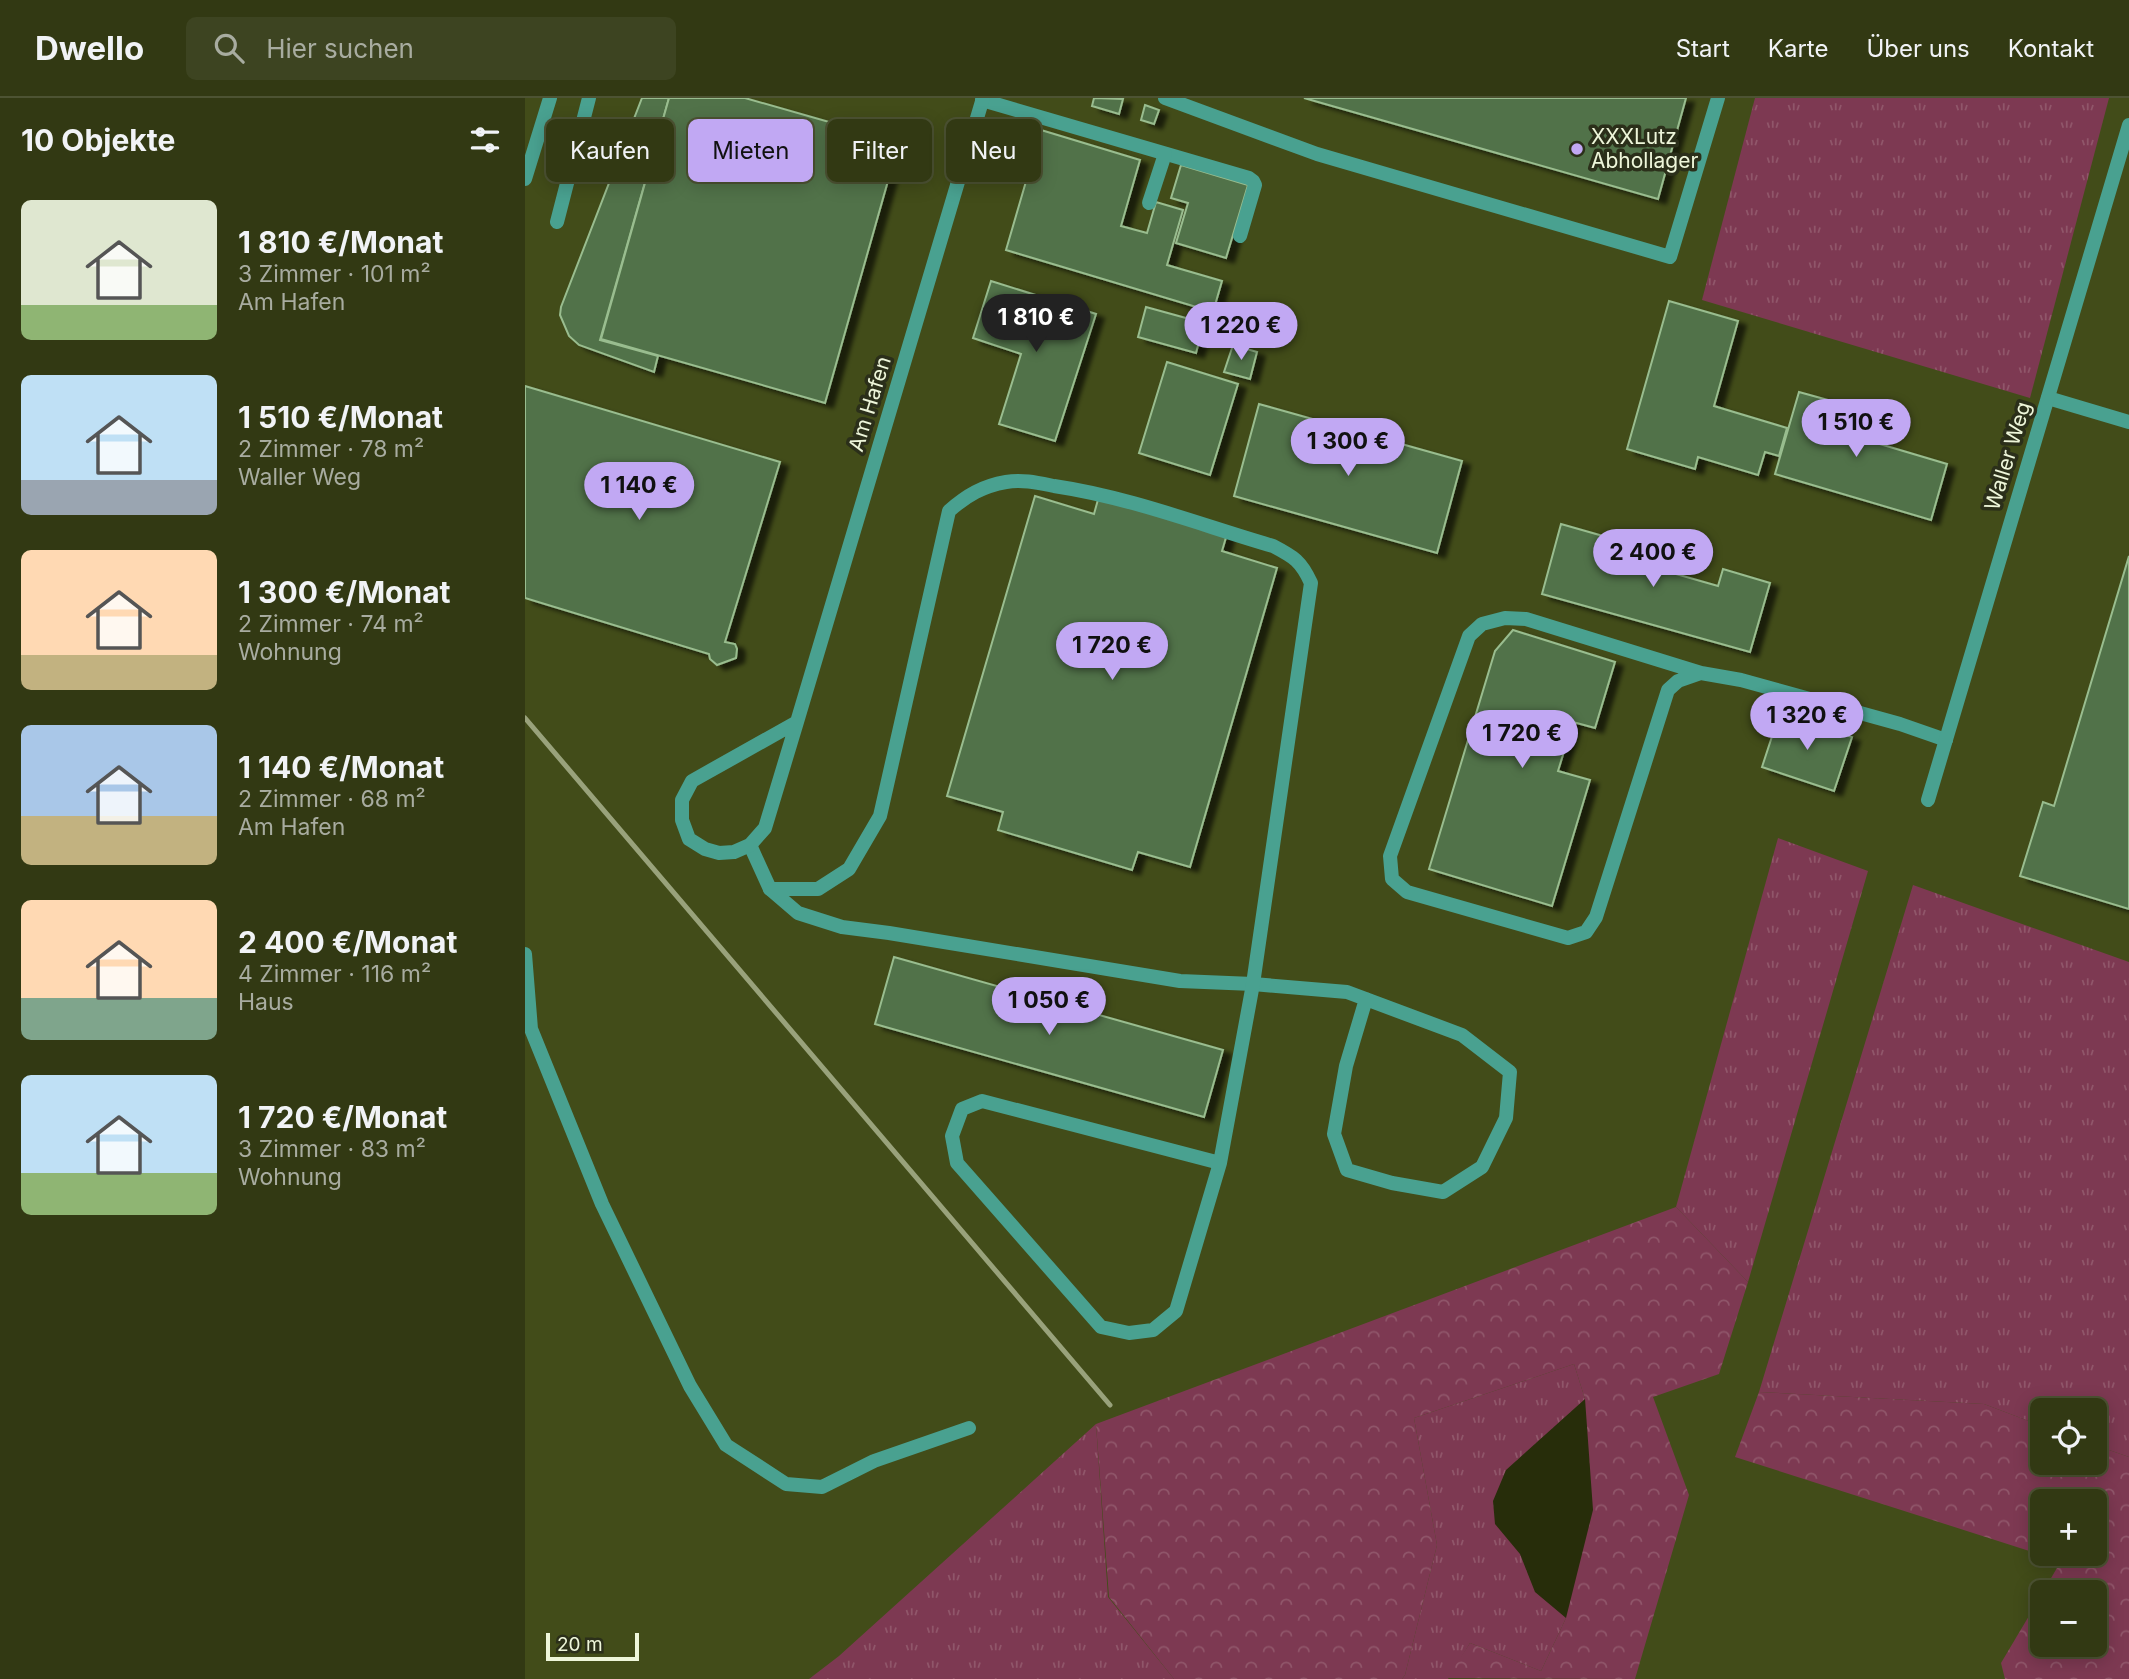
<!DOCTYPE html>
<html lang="de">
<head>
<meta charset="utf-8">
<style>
  body { margin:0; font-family:Inter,sans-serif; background:#3d4421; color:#f1f3f6; height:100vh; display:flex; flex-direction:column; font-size:26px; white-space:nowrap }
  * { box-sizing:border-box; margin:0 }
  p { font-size:23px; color:#a8aca0 }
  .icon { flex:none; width:38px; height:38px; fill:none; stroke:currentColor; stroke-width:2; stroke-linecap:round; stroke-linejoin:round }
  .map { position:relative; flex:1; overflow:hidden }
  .details { display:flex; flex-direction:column; background:#323913; width:525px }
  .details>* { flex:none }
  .guide { position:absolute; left:21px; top:21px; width:665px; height:63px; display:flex; gap:14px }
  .fabs { position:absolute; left:1505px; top:1300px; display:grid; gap:14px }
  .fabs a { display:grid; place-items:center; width:77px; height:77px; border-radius:10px; background:#323913; box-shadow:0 4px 18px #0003,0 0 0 2px #4d5333; font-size:35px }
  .scale { position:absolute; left:21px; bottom:18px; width:93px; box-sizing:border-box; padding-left:7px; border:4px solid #eef6da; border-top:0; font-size:19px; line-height:24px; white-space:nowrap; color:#eef6da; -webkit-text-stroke:5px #2b2f1a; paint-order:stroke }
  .price { position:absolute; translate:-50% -60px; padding:0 16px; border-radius:24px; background:#c1a8f3; color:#111; font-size:23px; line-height:46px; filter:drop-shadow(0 2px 4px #0008) }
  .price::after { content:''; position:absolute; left:50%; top:42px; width:21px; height:16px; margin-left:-10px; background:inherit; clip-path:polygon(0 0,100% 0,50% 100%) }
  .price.current { background:#222; color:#fff }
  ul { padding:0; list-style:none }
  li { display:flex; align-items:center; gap:21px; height:175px; padding:0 21px }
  li span { display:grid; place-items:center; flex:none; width:196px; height:140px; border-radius:10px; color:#555 }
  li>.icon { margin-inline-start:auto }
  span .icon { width:84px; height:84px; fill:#fffc; stroke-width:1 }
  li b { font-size:30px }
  h2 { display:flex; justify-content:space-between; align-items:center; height:84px; padding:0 21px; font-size:30px }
  .pill { padding:0 24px; border-radius:10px; background:#323913; box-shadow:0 4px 18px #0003,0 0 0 2px #4d5333; font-size:24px; line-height:63px }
  .pill.current { background:#c1a8f3; color:#111 }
  header { display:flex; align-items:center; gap:42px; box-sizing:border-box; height:98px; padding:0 35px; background:#323913; border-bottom:2px solid #4d5333 }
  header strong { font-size:33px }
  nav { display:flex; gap:38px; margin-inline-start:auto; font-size:24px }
  .search { width:490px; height:63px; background:#3d4421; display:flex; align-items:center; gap:18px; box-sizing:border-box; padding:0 24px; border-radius:10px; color:#a8aca0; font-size:26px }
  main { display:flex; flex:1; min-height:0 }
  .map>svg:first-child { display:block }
  .grass { fill:url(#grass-tufts) }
  .forest { fill:url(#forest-crowns); fill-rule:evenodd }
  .water { fill:#272d0a }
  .building { fill:#517248; stroke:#99bd8f; stroke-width:2; filter:url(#shadow) }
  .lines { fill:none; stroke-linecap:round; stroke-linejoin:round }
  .lane { stroke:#49a190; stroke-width:14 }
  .street { stroke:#49a190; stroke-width:14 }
  .rail { stroke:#99a27b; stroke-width:5 }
  .poi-dot { fill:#c1a8f3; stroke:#2b2f1a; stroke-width:2.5 }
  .labels { text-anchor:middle; stroke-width:7; stroke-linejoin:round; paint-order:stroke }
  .poi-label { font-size:21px; fill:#eef6da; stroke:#2b2f1a; text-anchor:start }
  .street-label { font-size:21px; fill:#eef6da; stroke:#2b2f1a }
</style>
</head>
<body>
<header>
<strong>Dwello</strong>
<div class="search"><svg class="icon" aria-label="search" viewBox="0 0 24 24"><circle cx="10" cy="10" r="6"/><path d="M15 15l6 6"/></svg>Hier suchen</div>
<nav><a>Start</a><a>Karte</a><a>Über uns</a><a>Kontakt</a></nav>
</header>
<main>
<section class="details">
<h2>10 Objekte<svg class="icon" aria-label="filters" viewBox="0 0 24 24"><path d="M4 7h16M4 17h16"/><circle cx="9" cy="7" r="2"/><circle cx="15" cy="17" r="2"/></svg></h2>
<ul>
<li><span style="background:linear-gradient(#dfe7d0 75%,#8fb573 0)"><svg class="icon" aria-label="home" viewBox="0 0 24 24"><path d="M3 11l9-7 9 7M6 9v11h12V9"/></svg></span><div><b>1 810 €/Monat</b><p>3 Zimmer · 101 m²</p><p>Am Hafen</p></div></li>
<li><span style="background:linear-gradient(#bfe0f5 75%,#9aa5b1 0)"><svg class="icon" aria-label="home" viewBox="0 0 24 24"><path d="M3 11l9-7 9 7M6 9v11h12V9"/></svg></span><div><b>1 510 €/Monat</b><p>2 Zimmer · 78 m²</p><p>Waller Weg</p></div></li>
<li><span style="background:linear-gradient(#ffd9b3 75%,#c2b280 0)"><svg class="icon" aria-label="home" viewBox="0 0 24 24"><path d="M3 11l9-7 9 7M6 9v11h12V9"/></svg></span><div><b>1 300 €/Monat</b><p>2 Zimmer · 74 m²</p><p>Wohnung</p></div></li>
<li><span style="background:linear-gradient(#a9c7e8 65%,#c2b280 0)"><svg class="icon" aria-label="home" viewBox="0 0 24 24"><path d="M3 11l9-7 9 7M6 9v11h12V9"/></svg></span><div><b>1 140 €/Monat</b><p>2 Zimmer · 68 m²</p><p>Am Hafen</p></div></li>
<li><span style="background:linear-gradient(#ffd9b3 70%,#7fa58c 0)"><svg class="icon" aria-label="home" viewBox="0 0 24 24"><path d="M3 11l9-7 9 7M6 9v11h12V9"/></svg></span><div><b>2 400 €/Monat</b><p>4 Zimmer · 116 m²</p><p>Haus</p></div></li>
<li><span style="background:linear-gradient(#bfe0f5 70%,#8fb573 0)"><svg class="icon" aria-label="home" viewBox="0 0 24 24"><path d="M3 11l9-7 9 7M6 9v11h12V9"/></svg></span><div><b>1 720 €/Monat</b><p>3 Zimmer · 83 m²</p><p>Wohnung</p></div></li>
</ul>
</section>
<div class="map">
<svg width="1604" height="1581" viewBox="0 0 1604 1581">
  <defs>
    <pattern id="grass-tufts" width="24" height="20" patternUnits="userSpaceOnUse" patternTransform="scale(1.75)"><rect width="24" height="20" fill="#7d3952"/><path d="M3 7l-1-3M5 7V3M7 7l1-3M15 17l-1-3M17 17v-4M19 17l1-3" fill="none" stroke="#90566a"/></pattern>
    <pattern id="forest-crowns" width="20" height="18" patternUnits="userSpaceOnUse" patternTransform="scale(1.75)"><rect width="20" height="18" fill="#7d3952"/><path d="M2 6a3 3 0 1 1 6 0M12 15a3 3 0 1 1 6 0" fill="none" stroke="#90566a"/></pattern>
    <filter id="shadow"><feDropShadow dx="8" dy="4.5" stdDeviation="2" flood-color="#0009"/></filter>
  </defs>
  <rect width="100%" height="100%" fill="#424c19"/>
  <g class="grass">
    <polygon points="1230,0 1584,0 1505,300 1177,202"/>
    <polygon points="1253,740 1343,773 1223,1184 1151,1109"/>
    <polygon points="1388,787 1604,864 1604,1359 1570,1347 1570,1312 1517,1312 1517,1328 1459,1306 1234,1294"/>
    <polygon points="1049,1266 1060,1301 1041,1520 1016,1573 945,1545 923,1581 877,1581 880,1577 912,1447 889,1320"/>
    <polygon points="571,1326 583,1499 649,1581 284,1581 314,1558"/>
  </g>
  <g class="forest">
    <polygon points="1151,1109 1223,1184 1194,1276 1128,1299 1164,1397 1110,1581 922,1580 945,1545 1016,1573 1041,1520 1010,1494 995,1456 970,1426 968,1403 981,1372 1060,1301 1049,1266 889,1320 912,1447 880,1577 877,1581 649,1581 584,1499 571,1326"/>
    <path d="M1234,1294L1459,1306L1517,1328V1365H1570V1347L1604,1359V1581H1480L1476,1565L1517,1496V1547H1570V1494H1518L1536,1463L1210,1359ZM1517,1404H1570V1456H1517Z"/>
  </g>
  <polygon class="water" points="1060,1301 1068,1412 1041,1520 1010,1494 995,1456 970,1426 968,1403 981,1372"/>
  <g class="building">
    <polygon points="117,0 144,0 75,242 133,258 129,274 54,247 44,238 35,217 36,209"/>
    <polygon points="144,0 220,0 374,44 300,305 76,241"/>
    <polygon points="569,0 598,1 594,16 567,8"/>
    <polygon points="779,0 1161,0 1133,101"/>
    <polygon points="620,7 634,12 629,26 616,22"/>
    <polygon points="516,32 615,62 596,128 622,135 631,104 658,112 642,167 697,183 688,214 481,152"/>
    <polygon points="656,67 723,87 701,160 651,145 663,105 646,100"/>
    <polygon points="466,183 571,216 530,343 474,326 496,256 448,240"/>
    <polygon points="1144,203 1213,223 1189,308 1262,330 1254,358 1240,354 1233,377 1173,359 1170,371 1102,351"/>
    <polygon points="621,209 679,225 671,255 613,239"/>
    <polygon points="708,247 732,254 725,281 699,274"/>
    <polygon points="642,264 713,286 685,377 614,355"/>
    <polygon points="0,288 255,364 200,544 210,546 212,551 211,560 192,567 185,561 184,556 0,500"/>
    <polygon points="1274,294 1346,314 1338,341 1422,366 1406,422 1250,376"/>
    <polygon points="734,306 937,363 912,455 709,398"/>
    <polygon points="510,398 569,416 574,398 702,436 697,453 752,470 665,769 613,754 607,772 473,732 478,714 422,698"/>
    <polygon points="1036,426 1148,458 1144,474 1193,488 1198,471 1245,485 1225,554 1017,496"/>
    <polygon points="1604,458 1604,811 1495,778 1518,704 1529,708"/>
    <polygon points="988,532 1090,564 1070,630 1048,624 1033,673 1065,682 1027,808 904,771 970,553"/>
    <polygon points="1255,614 1327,639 1309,693 1237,669"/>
    <polygon points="369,859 698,952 679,1019 350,926"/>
  </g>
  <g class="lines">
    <g class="lane">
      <polyline points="640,0 792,56 1145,159 1193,0"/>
      <polyline points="457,2 724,80 728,83 730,87 715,138"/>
      <polyline points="0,81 25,0"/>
      <polyline points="624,105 640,56"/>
      <polyline points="32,124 64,0"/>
      <polyline points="1176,575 1153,583 1143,592 1071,819 1061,834 1043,840 882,794 867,781 865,758 944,538 957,526 980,520 1001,521 1176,575 1216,582 1375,626 1421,642"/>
      <polyline points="225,747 245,791 273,815 317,829 364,835 655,883 728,886 822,894 937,937 985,974 981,1020 957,1069 918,1094 867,1085 822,1072 809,1036 821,968 841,901"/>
      <path d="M245,791H293L324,771L355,718L424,413C442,397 458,388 481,384C497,381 514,385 529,388C604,399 676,427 748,448C769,459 776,463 786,485L728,886L695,1065L651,1213L628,1232L604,1235L576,1229L432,1065L427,1038L437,1011L457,1003L695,1065"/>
      <polyline points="0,856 6,931 77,1106 165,1288 201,1347 261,1386 297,1389 349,1363 444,1330"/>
    </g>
    <g class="street">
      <polyline points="1523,300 1604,324"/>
      <polyline points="272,624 167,683 157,702 157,722 164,741 180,751 194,755 209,754 225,747 240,730 272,624 458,0"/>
      <polyline points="1403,702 1604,27"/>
    </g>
    <polyline class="rail" points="0,620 585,1307"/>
  </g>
  <circle class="poi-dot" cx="1052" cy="51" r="7"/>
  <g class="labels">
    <g class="poi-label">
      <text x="1066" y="46">XXXLutz<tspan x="1066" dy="24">Abhollager</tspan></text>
    </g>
    <g class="street-label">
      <text transform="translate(345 306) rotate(-73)" y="7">Am Hafen</text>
      <text transform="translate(1483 358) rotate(-73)" y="7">Waller Weg</text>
    </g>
  </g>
</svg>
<div class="fabs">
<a><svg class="icon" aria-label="locate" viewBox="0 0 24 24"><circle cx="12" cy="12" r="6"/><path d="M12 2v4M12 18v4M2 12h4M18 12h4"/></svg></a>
<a>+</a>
<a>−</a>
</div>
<div class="scale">20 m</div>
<b class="price current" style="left:511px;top:256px">1 810 €</b>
<b class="price" style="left:716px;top:264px">1 220 €</b>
<b class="price" style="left:1331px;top:361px">1 510 €</b>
<b class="price" style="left:823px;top:380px">1 300 €</b>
<b class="price" style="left:114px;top:424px">1 140 €</b>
<b class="price" style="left:1128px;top:491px">2 400 €</b>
<b class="price" style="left:587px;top:584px">1 720 €</b>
<b class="price" style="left:1282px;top:654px">1 320 €</b>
<b class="price" style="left:997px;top:672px">1 720 €</b>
<b class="price" style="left:524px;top:939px">1 050 €</b>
<div class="guide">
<a class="pill">Kaufen</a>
<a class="pill current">Mieten</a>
<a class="pill">Filter</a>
<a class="pill">Neu</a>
</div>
</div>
</main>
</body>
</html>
